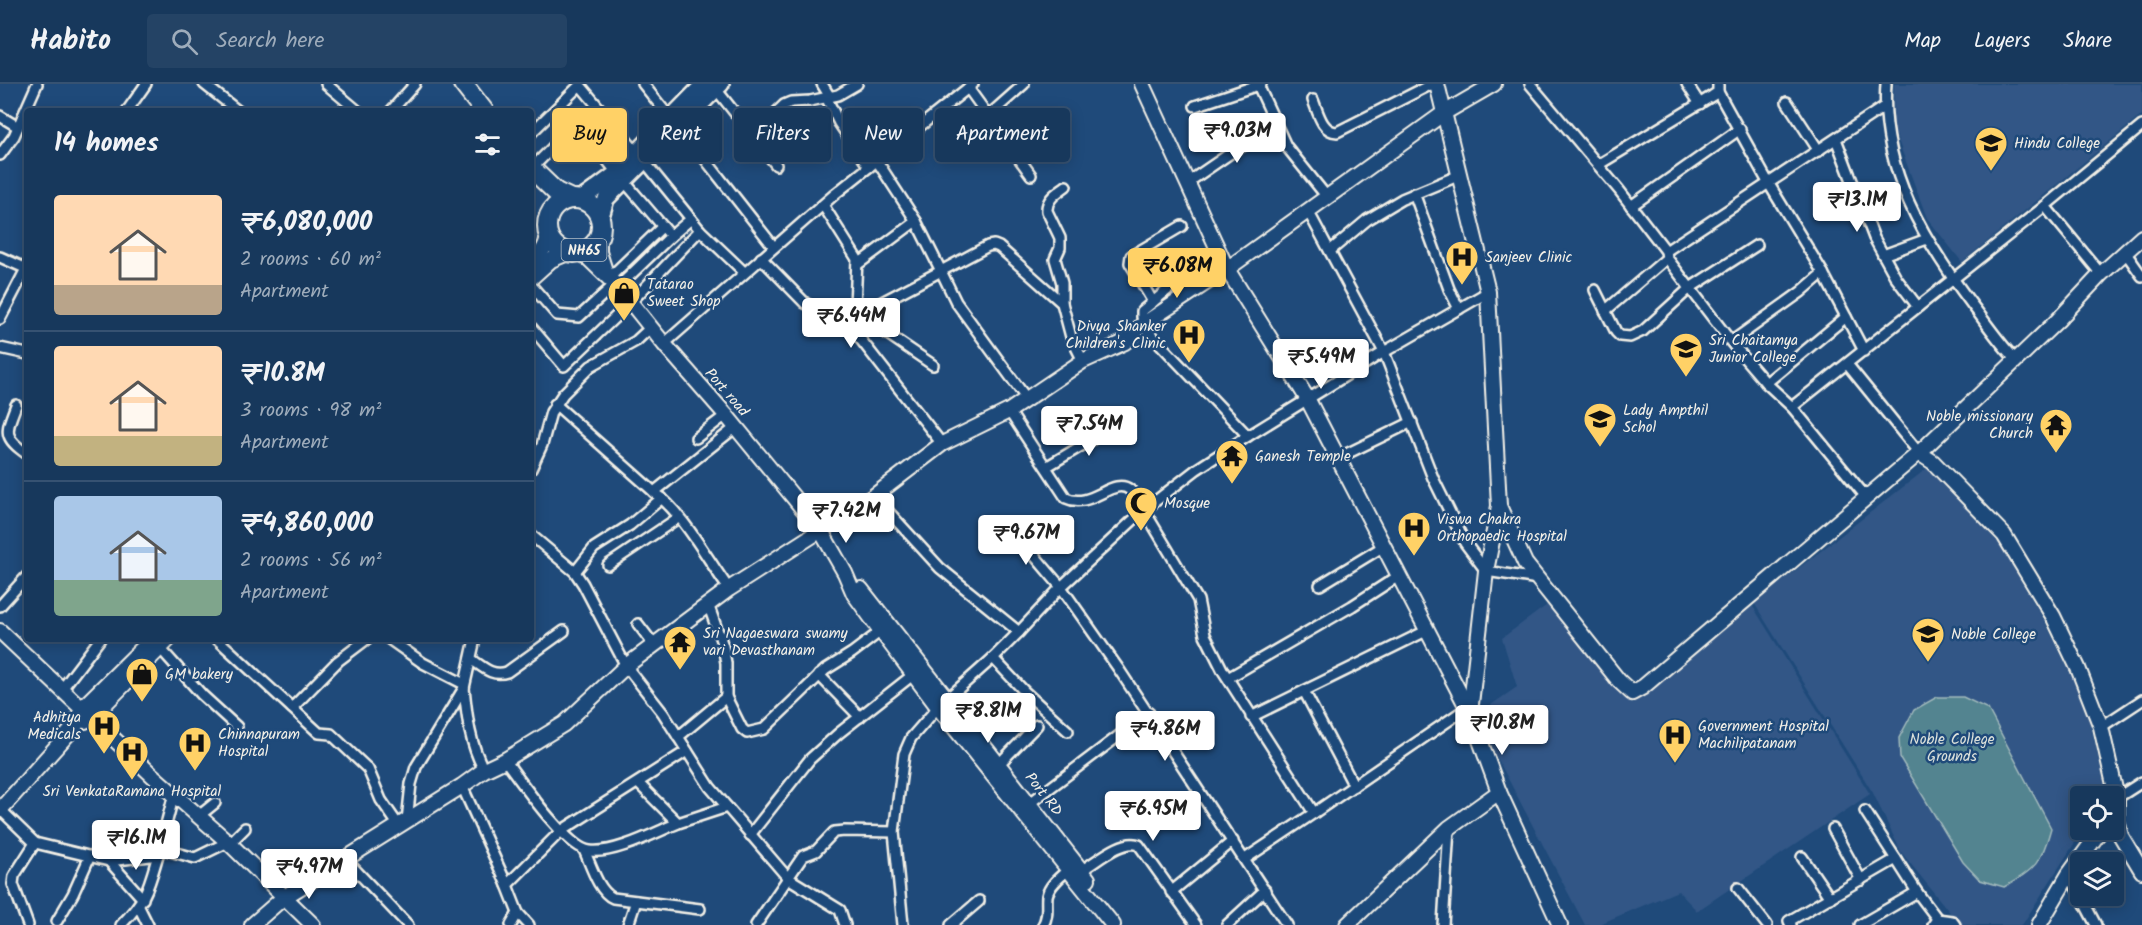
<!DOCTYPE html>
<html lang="en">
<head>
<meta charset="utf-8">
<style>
  body { margin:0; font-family:Kalam,sans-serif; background:#244365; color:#f1f3f6; height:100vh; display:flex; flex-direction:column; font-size:22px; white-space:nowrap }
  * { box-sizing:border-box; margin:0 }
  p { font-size:20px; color:#9eacbb }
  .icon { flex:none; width:33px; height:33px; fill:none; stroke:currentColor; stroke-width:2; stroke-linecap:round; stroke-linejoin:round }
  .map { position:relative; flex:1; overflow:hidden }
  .details { position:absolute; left:24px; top:24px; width:510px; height:534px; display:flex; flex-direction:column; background:#17385c; border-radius:6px; box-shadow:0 3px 15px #0003,0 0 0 2px #365272 }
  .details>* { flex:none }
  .guide { position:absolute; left:552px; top:24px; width:570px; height:54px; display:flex; gap:12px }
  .tools { position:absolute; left:2070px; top:702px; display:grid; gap:12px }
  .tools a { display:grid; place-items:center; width:54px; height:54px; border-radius:6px; background:#17385c; box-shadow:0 3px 15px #0003,0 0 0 2px #365272; font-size:30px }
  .price { position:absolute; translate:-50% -51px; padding:0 14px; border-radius:6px; background:#fff; color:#222; font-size:20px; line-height:39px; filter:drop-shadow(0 2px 3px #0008) }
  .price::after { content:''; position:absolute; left:50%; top:36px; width:18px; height:14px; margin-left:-9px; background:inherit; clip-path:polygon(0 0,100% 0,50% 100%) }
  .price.selected { background:#ffd166; color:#111 }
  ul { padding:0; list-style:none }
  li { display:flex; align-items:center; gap:18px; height:150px; padding:0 30px }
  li+li { border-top:2px solid #365272 }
  li span { display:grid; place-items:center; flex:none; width:168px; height:120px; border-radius:6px; color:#555 }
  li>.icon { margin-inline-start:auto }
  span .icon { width:72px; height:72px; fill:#fffc; stroke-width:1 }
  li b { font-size:26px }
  h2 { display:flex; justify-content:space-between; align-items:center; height:72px; padding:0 30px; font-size:26px }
  .pill { padding:0 21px; border-radius:6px; background:#17385c; box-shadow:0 3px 15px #0003,0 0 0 2px #365272; font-size:21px; line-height:54px }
  .pill.selected { background:#ffd166; color:#111 }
  header { display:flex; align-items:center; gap:36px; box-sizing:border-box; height:84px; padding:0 30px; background:#17385c; border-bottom:2px solid #365272 }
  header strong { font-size:28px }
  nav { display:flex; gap:33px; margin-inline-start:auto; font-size:21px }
  .search { width:420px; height:54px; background:#244365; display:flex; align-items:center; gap:15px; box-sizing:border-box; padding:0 21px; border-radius:6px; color:#9eacbb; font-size:22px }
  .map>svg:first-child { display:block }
  .built { fill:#315686 }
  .green { fill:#528490; stroke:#a3babc; stroke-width:1.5 }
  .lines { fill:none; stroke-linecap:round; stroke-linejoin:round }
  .street-casing { stroke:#f4f1e8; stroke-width:14 }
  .secondary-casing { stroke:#f4f1e8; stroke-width:18 }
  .primary-casing { stroke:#f4f1e8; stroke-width:20 }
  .highway-casing { stroke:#f4f1e8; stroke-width:22 }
  .street { stroke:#1f4a7a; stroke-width:9 }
  .secondary { stroke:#1f4a7a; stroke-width:14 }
  .primary { stroke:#1f4a7a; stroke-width:15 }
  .highway { stroke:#1f4a7a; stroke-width:18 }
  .labels { text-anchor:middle; stroke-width:5; stroke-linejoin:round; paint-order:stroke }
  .shield { fill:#1f4a7a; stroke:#b4bfc7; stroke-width:1.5 }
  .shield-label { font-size:14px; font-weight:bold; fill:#f4f1e8 }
  .poi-label { font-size:15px; fill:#f4f1e8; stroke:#1f4a7a; text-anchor:start }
  .street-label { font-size:15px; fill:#f4f1e8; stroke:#1f4a7a }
  .park-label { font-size:15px; fill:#dce1db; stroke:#1f4a7a }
</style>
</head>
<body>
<header>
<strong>Habito</strong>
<div class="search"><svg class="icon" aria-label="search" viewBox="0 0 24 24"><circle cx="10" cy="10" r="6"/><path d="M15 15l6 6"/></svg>Search here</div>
<nav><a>Map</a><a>Layers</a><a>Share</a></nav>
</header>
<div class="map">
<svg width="2142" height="841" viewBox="0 0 2142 841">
  <rect width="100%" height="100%" fill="#1f4a7a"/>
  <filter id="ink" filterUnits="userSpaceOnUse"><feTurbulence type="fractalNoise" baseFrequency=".0167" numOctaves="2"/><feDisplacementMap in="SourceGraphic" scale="12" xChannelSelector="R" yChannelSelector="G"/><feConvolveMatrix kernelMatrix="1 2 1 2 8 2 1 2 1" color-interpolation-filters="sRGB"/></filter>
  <g filter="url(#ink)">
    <g class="built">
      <polygon points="1894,0 2142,0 2142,31 1962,178 1927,134 1893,43"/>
      <polygon points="1930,382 2000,461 2045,538 2085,619 2107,709 2105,712 2080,712 2080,746 2083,746 2022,841 1960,841 1901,768 1873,709 1754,519"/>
      <polygon points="1547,521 1633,619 1752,521 1870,710 1697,827 1678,807 1597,841 1585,841 1484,649 1485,625 1517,603 1502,554"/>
    </g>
    <path class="green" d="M1937,613H1963L1988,625L2051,744C2042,778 2035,786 2004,803L1980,796L1963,778L1900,674L1899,654L1914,626Z"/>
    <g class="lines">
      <g class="street-casing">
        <g id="street">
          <polyline points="204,0 238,27"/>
          <polyline points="326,0 358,27"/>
          <polyline points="643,0 671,35"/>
          <polyline points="822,0 830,13"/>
          <polyline points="1530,0 1619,106 1666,167 1667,174 1735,263 1766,299 1792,323 1866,413"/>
          <polyline points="1687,0 1700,20"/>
          <path d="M1886,0C1880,84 1924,157 1973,222C1987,240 2000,260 2016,276"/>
          <polyline points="1258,1 1286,62 1327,113"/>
          <polyline points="968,4 1031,91"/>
          <polyline points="716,5 776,81"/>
          <polyline points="1718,8 1769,100 1823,189 1864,267"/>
          <polyline points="826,13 839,39 869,83"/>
          <path d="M1313,16C1318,28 1322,48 1337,48L1432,0"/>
          <polyline points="1787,18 1819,67"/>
          <polyline points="1195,22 1261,0"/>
          <polyline points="127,27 146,0"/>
          <polyline points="391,27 415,0"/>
          <polyline points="0,32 18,43"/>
          <polyline points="988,32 1024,0"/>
          <polyline points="679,42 774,163"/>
          <polyline points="531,49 580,1 637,69"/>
          <polyline points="753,51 784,21 791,18 810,17 838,11 857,0"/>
          <polyline points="1836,55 1874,154 1896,194 1918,223"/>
          <polyline points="0,71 14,52 37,0"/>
          <polyline points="644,77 700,146 744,188"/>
          <polyline points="877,77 916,137 941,187 988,162 994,161 999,163 1062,219 1071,253 1083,277"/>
          <polyline points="1598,81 1712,12 1718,8 1718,0"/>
          <polyline points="531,85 567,49 588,52 617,89"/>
          <polyline points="1187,99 1238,64 1278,46"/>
          <polyline points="1414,109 1449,205 1459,225"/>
          <polyline points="823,121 857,175 855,222 851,243"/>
          <polyline points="1631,122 1740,45"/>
          <polyline points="2045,122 2101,190"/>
          <polyline points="1308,127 1384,268 1433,394 1465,459 1486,487 1538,495"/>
          <polyline points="671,152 691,135"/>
          <polyline points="1330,167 1367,136 1402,115 1460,91"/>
          <polyline points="1666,167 1885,22"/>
          <polyline points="2125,168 2142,192"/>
          <polyline points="1883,171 1927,155"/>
          <polyline points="0,173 27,185"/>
          <polyline points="761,174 805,219 851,243 942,360"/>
          <polyline points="857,181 916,137"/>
          <polyline points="609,194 662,143"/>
          <polyline points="531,201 557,231 579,233 615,200"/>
          <polyline points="618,203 671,152 624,97"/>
          <polyline points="1595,206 1616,248 1620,252 1630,253 1643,247 1690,204 1757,161"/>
          <polyline points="1153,218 1130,179 1131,172 1182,142"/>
          <path d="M1062,219V199L1055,175L1060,164V154L1047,127C1046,115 1057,109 1066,102"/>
          <polyline points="859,225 886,249 933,281"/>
          <polyline points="1605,227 1667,174"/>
          <polyline points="863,228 941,187 956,218 1026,314"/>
          <polyline points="0,235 27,183"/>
          <polyline points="1144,240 1142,233 1142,227 1193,185"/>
          <polyline points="531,243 564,282 631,218 700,146"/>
          <polyline points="1731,258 1801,208 1823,189"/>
          <polyline points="664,260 835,110 973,0"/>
          <polyline points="0,264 27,270"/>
          <polyline points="1847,280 1919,369"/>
          <polyline points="1766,299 1846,233"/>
          <polyline points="555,320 654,408 736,343"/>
          <path d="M16,321C6,347 2,353 27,370"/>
          <polyline points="1792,323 2045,122 2142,42"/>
          <path d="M1009,327L1066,414C1091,426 1113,392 1130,406C1137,411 1140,420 1144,426L1197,385L1248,352L1142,241"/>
          <polyline points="1248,352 1384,268 1488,208"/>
          <polyline points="696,354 726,331"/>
          <polyline points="1338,374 1412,338"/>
          <polyline points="1046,383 1118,340"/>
          <polyline points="531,385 542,361 551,328 563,310 591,282 636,257 650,244"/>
          <path d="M654,408C684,430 707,475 729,505"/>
          <polyline points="874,412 940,484 1019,548 1061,503 1144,426 1198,516 1205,551 1223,587 1314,729 1245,775"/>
          <polyline points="1011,444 1061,503 1118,584 1287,841"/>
          <polyline points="531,451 575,488 583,500 626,582 663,629 710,703 788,794 840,826 845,841"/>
          <polyline points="608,481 678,434"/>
          <polyline points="575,488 594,464 630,441 662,414"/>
          <polyline points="1320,501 1384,462"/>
          <polyline points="708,520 723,562 726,579 726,613 742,645 747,649 764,645 825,586 852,569 881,547"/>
          <polyline points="0,522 27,492"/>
          <polyline points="638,540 654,561"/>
          <polyline points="217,555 319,649 331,650 368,685 381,716 399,742"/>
          <polyline points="389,555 423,579 464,600"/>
          <polyline points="160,564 202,611 237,643"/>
          <polyline points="993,574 1025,608 1068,647"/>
          <path d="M471,575C483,583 492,593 507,588L564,547"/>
          <polyline points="819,591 860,633"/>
          <polyline points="1228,594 1352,522 1400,491"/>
          <polyline points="464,604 475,555"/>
          <polyline points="62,605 100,555"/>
          <polyline points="1304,607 1354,702"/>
          <polyline points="292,624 338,577 367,555"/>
          <polyline points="1251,633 1428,546"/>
          <polyline points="2101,643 2142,616"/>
          <polyline points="678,653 726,613"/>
          <path d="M505,676C520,696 567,765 590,767C615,770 654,749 678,739L638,699"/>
          <polyline points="999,680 1037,641"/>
          <polyline points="462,702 507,801 518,829 529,841"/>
          <polyline points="2117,714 2142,698"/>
          <polyline points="1030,719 1149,629"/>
          <polyline points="0,725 35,759 109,777 158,771 174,710"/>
          <polyline points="1865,727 1896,775"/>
          <polyline points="1314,729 1467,624"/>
          <polyline points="199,732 215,719"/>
          <path d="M407,737L411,700L416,683L464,604C467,634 470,660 484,686"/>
          <polyline points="678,739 727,723"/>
          <polyline points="1833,745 1861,796"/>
          <polyline points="750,751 810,675 839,649 914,590"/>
          <polyline points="229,760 245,744"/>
          <polyline points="159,764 195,774 228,758"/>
          <path d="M584,766C591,781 598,807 613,814L700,825"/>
          <polyline points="1802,773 1830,814"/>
          <polyline points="345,775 408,841"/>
          <polyline points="109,777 143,815"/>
          <path d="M1082,786C1096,778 1123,754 1139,761L1196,841"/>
          <polyline points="2069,790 2096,841"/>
          <polyline points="507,801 561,747 687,667"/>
          <polyline points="1738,804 1767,841"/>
          <polyline points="1171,808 1233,757"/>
          <polyline points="139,823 148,841"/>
          <polyline points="57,837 73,810 90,772"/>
          <polyline points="28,841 13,800 14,792 35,759"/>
          <path d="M121,841C147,814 148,805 158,771"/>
          <polyline points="511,841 518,829"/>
          <polyline points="628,841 636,817"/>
          <polyline points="756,841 803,772 816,767 834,748 845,747 894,748"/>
          <polyline points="903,841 894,748 904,670 911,654 938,623 993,574 1019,548"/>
          <polyline points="951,841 979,817"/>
          <path d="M1043,841C1049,831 1046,823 1047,812C1049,801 1061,792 1069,785"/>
          <polyline points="1227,841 1265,806"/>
          <polyline points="1443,841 1449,744"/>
          <polyline points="1791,841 1789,837 1896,775 1917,808 1942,841"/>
          <polyline points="1860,841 1917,808"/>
          <polyline points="1933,841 1937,835 1952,837 1955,841"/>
        </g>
      </g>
      <g class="secondary-casing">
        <g id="secondary">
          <polyline points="1142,0 1227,185 1307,314 1470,629"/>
          <polyline points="1437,0 1488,208 1499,422 1525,479 1619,597 1632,609 1643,603 1919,369 2058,236 2101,190 2142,153"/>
          <polyline points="599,152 599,168 606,190"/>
          <polyline points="579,168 587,173 620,205 664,260 726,331 821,447 845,489 854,510 881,547 938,623 1113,841"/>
          <path d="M531,179C542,168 548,162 548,147"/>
          <polyline points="531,194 551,176 570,168"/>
          <polyline points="1919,369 1933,378 2004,451 2053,532 2078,584 2101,643 2117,714 2117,737 2121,752 2142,787"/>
          <polyline points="861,505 1088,795"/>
          <polyline points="0,547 152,691 228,758 313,841"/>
          <polyline points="85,637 92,633 169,555"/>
          <polyline points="1499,708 1560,841"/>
          <polyline points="0,726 76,641 82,624 152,555"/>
          <polyline points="252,841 283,814 462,702 484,686 505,676 564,640 626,582 729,505 874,412 942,360 1009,327 1083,277 1125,258 1142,241 1227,185 1444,29 1494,0"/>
          <polyline points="1347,841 1449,744 1499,708 1470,629 1486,487 1499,422"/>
          <polyline points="2039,841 2069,790 2101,746"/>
        </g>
      </g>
      <g class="primary-casing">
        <g id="primary">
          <polyline points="579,116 586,112 617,89 704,0"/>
          <polyline points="600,136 606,115 721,0"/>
        </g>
      </g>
      <g class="highway-casing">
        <g id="highway">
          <polyline points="463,0 484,27"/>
          <polyline points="531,84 556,108 571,115"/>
          <circle cx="574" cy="142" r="27"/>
        </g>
      </g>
      <use href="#street" class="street"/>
      <use href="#secondary" class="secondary"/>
      <use href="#primary" class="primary"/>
      <use href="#highway" class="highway"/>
    </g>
  </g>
  <defs>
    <g id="university-pin" transform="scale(1.725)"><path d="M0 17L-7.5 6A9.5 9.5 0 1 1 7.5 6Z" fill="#ffd166" stroke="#1f4a7a"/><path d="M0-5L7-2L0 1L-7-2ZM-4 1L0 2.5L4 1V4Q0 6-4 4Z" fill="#111"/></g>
    <g id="hospital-pin" transform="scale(1.725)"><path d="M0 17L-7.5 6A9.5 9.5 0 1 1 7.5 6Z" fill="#ffd166" stroke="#1f4a7a"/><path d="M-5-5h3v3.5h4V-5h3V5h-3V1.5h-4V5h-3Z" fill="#111"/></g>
    <g id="shop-pin" transform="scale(1.725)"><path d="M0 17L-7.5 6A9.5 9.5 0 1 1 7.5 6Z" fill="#ffd166" stroke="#1f4a7a"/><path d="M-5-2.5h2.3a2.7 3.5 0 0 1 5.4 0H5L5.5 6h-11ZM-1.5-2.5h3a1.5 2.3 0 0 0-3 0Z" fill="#111"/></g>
    <g id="school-pin" transform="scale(1.725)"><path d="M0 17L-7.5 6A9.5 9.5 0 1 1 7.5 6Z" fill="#ffd166" stroke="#1f4a7a"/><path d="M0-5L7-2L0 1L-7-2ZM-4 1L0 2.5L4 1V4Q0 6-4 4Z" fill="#111"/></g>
    <g id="temple-pin" transform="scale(1.725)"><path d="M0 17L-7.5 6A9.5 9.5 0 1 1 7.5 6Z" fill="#ffd166" stroke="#1f4a7a"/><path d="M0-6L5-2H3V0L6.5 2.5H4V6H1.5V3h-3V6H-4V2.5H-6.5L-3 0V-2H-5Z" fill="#111"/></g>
    <g id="mosque-pin" transform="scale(1.725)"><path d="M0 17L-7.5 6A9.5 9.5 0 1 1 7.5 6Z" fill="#ffd166" stroke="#1f4a7a"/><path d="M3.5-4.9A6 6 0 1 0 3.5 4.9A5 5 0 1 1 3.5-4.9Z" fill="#111"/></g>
  </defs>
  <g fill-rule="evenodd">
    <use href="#university-pin" x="1991" y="59"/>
    <use href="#hospital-pin" x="1462" y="173"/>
    <use href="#shop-pin" x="624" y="209"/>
    <use href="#hospital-pin" x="1189" y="251"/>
    <use href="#university-pin" x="1686" y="265"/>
    <use href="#school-pin" x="1600" y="335"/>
    <use href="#temple-pin" x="2056" y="341"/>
    <use href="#temple-pin" x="1232" y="372"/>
    <use href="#mosque-pin" x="1141" y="419"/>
    <use href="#hospital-pin" x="1414" y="444"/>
    <use href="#university-pin" x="1928" y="550"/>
    <use href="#temple-pin" x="680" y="558"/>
    <use href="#shop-pin" x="142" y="590"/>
    <use href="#hospital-pin" x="104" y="642"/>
    <use href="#hospital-pin" x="1675" y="651"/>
    <use href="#hospital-pin" x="195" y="659"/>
    <use href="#hospital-pin" x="132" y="668"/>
  </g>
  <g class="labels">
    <rect class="shield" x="561.5" y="155" width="45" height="22" rx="4.5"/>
    <g class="shield-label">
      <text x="584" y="171">NH65</text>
    </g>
    <g class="poi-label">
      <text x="2014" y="64">Hindu College</text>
      <text x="1485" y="178">Sanjeev Clinic</text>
      <text x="647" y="205">Tatarao<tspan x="647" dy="17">Sweet Shop</tspan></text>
      <text x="1166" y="247" text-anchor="end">Divya Shanker<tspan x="1166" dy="17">Children's Clinic</tspan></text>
      <text x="1709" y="261">Sri Chaitamya<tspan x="1709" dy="17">Junior College</tspan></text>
      <text x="1623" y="331">Lady Ampthil<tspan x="1623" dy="17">Schol</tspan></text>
      <text x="2033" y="337" text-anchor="end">Noble missionary<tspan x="2033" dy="17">Church</tspan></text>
      <text x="1255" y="377">Ganesh Temple</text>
      <text x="1164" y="424">Mosque</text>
      <text x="1437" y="440">Viswa Chakra<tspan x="1437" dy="17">Orthopaedic Hospital</tspan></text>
      <text x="703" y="554">Sri Nagaeswara swamy<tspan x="703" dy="17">vari Devasthanam</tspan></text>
      <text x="1951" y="555">Noble College</text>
      <text x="165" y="595">GM bakery</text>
      <text x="81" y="638" text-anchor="end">Adhitya<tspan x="81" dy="17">Medicals</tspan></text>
      <text x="1698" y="647">Government Hospital<tspan x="1698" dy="17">Machilipatanam</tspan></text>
      <text x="218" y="655">Chinnapuram<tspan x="218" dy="17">Hospital</tspan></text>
      <text x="132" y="712" text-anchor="middle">Sri VenkataRamana Hospital</text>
    </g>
    <g class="street-label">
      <text transform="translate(727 308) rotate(49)" y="5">Port road</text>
      <text transform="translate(1044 710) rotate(52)" y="5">Port RD</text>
    </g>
    <g class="park-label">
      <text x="1952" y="660">Noble College<tspan x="1952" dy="17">Grounds</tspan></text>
    </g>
  </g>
</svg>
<div class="tools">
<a><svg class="icon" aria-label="locate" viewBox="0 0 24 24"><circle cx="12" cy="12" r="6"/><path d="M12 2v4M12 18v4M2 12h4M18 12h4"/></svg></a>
<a><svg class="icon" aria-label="layers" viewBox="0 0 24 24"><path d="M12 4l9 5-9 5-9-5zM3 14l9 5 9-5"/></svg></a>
</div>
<b class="price" style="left:1237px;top:80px">₹9.03M</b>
<b class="price" style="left:1857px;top:149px">₹13.1M</b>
<b class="price selected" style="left:1177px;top:215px">₹6.08M</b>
<b class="price" style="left:851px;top:265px">₹6.44M</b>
<b class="price" style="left:1321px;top:306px">₹5.49M</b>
<b class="price" style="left:1089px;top:373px">₹7.54M</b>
<b class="price" style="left:846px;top:460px">₹7.42M</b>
<b class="price" style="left:1026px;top:482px">₹9.67M</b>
<b class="price" style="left:988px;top:660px">₹8.81M</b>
<b class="price" style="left:1502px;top:672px">₹10.8M</b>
<b class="price" style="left:1165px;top:678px">₹4.86M</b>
<b class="price" style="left:1153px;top:758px">₹6.95M</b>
<b class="price" style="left:136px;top:787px">₹16.1M</b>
<b class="price" style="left:309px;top:816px">₹4.97M</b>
<div class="guide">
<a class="pill selected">Buy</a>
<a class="pill">Rent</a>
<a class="pill">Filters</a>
<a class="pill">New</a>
<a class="pill">Apartment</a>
</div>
<section class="details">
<h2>14 homes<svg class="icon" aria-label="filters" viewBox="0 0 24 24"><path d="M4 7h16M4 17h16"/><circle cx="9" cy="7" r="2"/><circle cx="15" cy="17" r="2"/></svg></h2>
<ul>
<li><span style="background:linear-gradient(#ffd9b3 75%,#b9a48a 0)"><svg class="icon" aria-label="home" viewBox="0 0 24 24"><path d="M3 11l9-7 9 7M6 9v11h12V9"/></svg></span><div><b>₹6,080,000</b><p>2 rooms · 60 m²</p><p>Apartment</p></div></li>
<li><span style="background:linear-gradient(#ffd9b3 75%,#c2b280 0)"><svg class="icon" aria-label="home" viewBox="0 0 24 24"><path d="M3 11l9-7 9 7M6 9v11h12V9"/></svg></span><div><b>₹10.8M</b><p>3 rooms · 98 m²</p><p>Apartment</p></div></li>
<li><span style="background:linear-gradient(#a9c7e8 70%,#7fa58c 0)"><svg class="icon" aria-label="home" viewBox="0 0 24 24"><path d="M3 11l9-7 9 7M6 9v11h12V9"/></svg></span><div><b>₹4,860,000</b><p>2 rooms · 56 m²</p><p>Apartment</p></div></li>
</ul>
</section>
</div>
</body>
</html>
